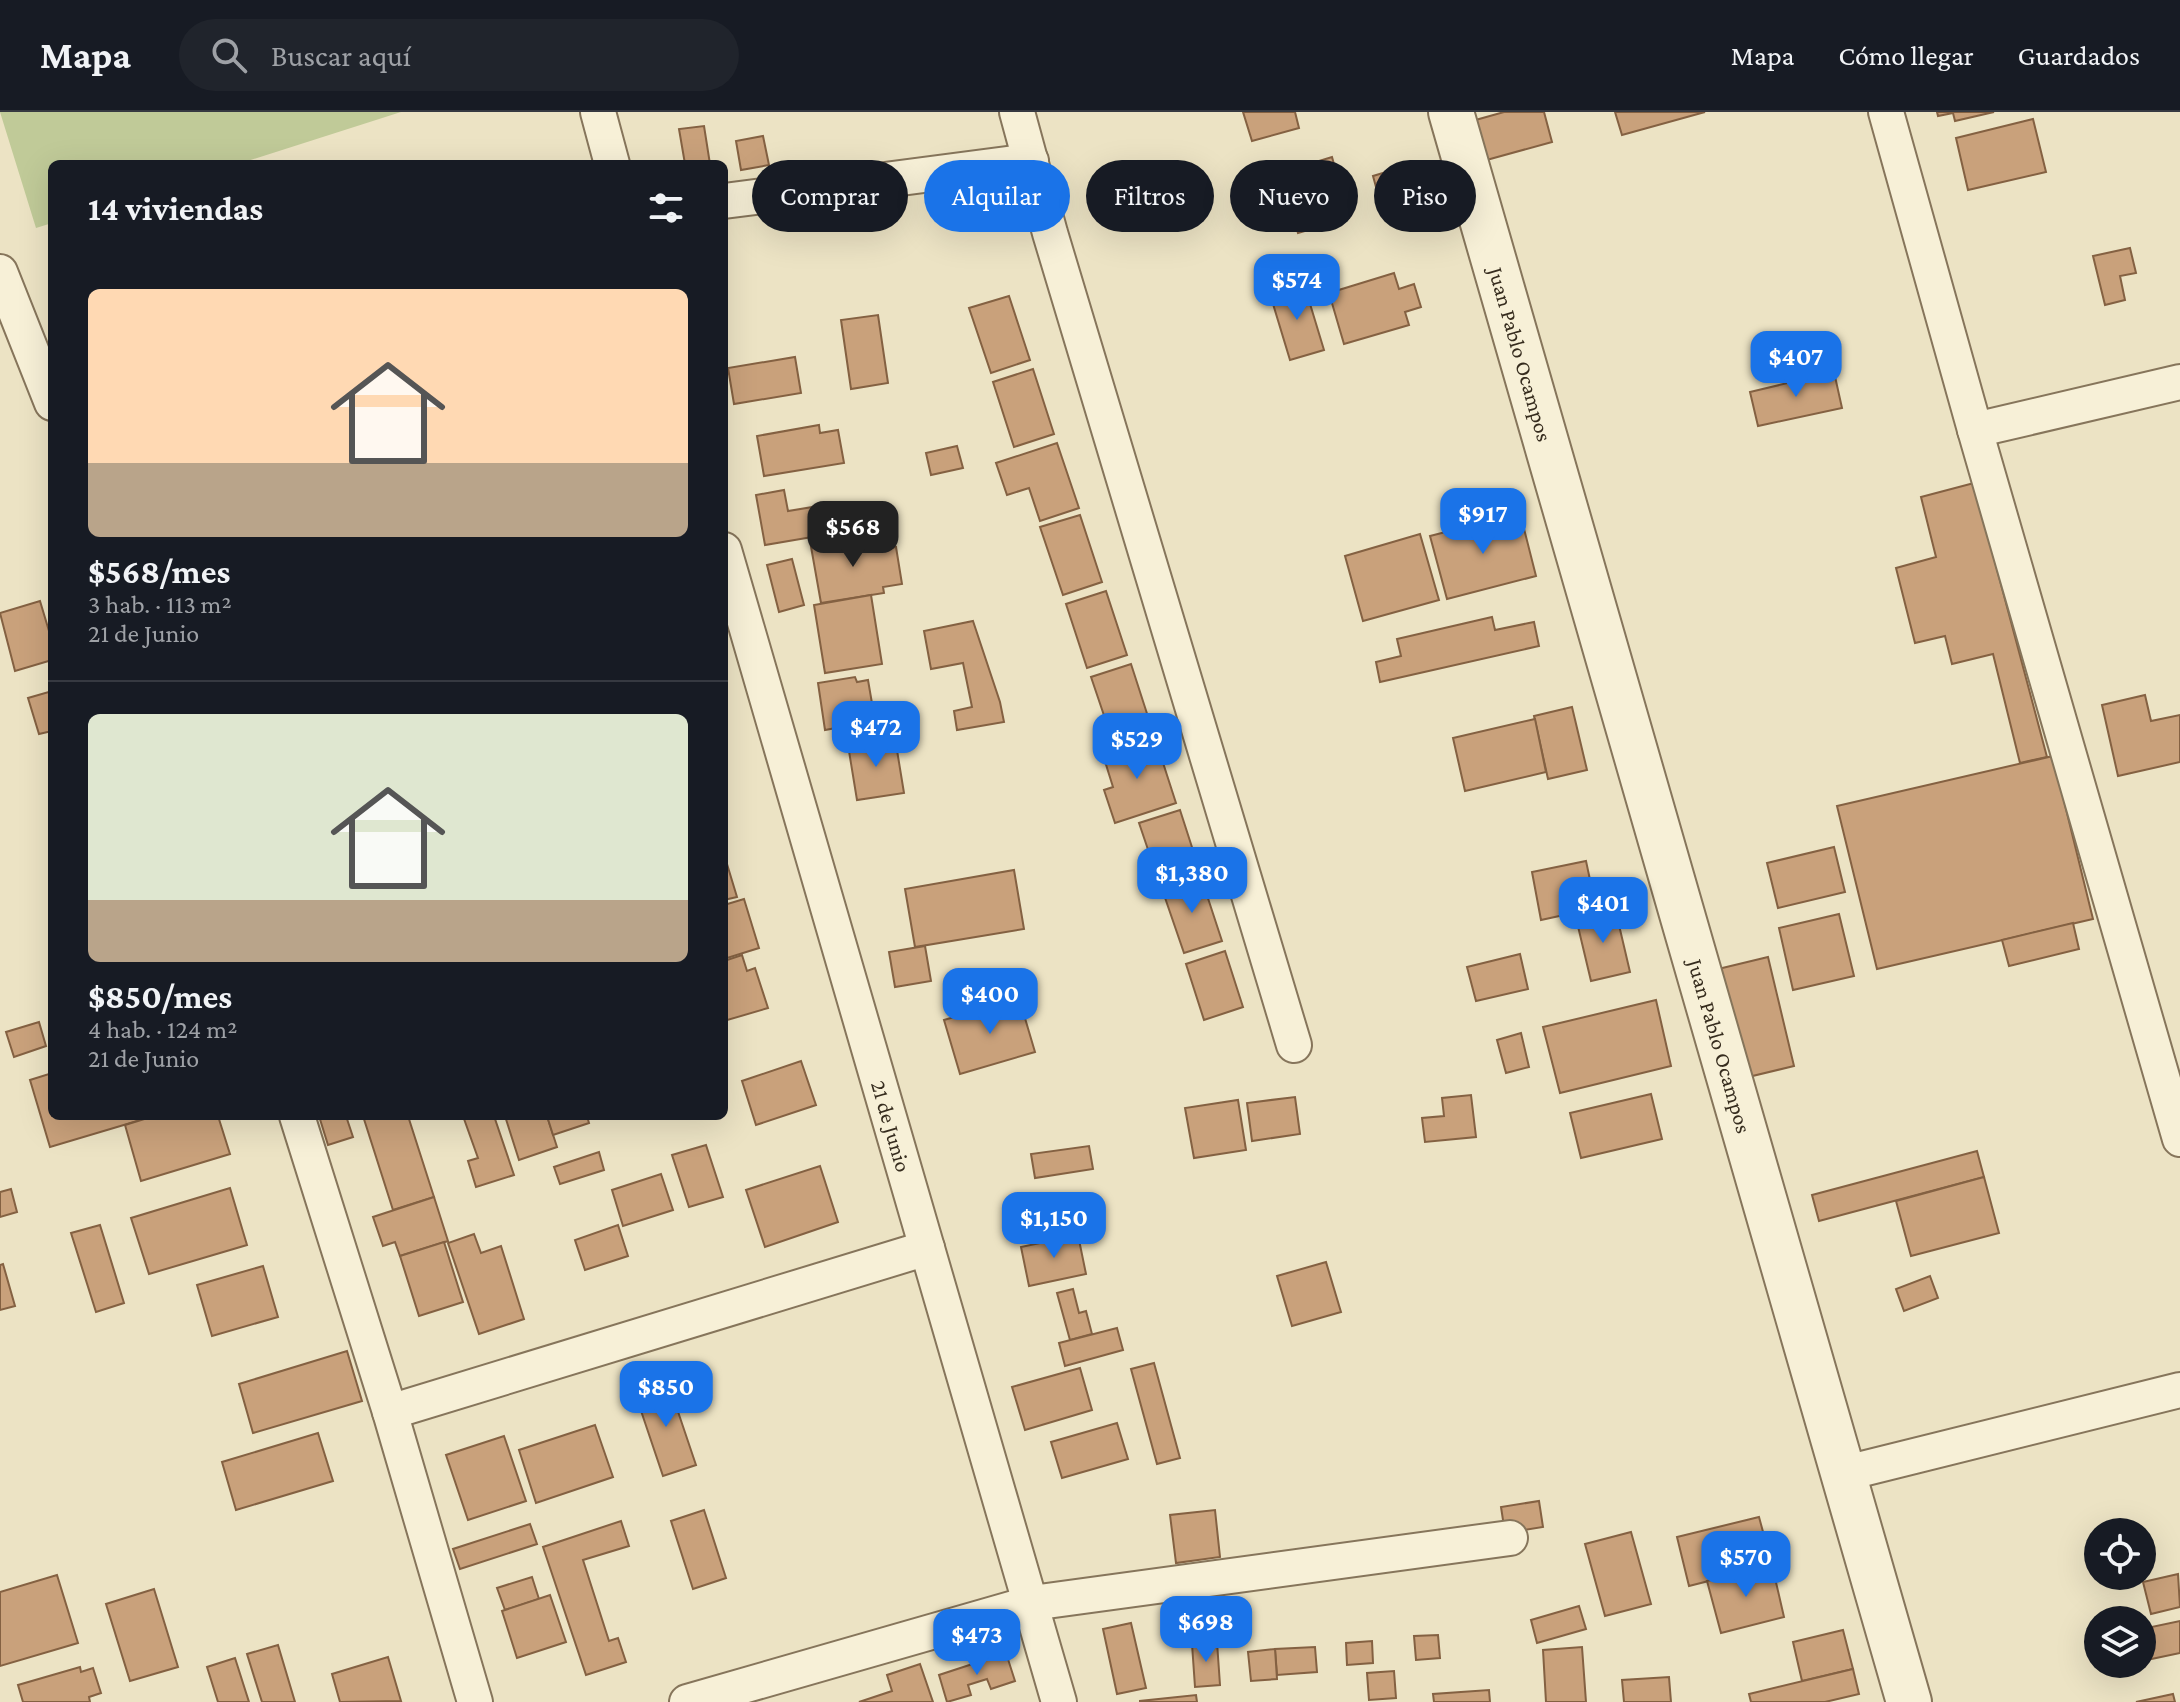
<!DOCTYPE html>
<html lang="es">
<head>
<meta charset="utf-8">
<style>
  body { margin:0; font-family:"Crimson Pro",serif; background:#20242c; color:#f1f3f6; height:100vh; display:flex; flex-direction:column; font-size:30px; white-space:nowrap }
  * { box-sizing:border-box; margin:0 }
  p { font-size:26px; color:#9ea1a6 }
  .icon { flex:none; width:44px; height:44px; fill:none; stroke:currentColor; stroke-width:2; stroke-linecap:round; stroke-linejoin:round }
  .map { position:relative; flex:1; overflow:hidden }
  .sheet { position:absolute; left:48px; top:48px; width:680px; height:960px; display:flex; flex-direction:column; background:#171b24; border-radius:12px; box-shadow:0 8px 32px #0002 }
  .sheet>* { flex:none }
  .banner { position:absolute; left:752px; top:48px; width:760px; height:72px; display:flex; gap:16px }
  .buttons { position:absolute; left:2084px; top:1406px; display:grid; gap:16px }
  .buttons a { display:grid; place-items:center; width:72px; height:72px; border-radius:50%; background:#171b24; box-shadow:0 8px 32px #0002; font-size:40px }
  .price { position:absolute; translate:-50% -68px; padding:0 18px; border-radius:16px; background:#1a73e8; color:#fff; font-size:26px; line-height:52px; filter:drop-shadow(0 2px 4px #0008) }
  .price::after { content:''; position:absolute; left:50%; top:48px; width:24px; height:18px; margin-left:-12px; background:inherit; clip-path:polygon(0 0,100% 0,50% 100%) }
  .price.current { background:#222; color:#fff }
  ul { padding:0; list-style:none }
  li { display:grid; align-content:center; gap:16px; height:424px; padding:0 40px }
  li+li { border-top:2px solid #363941 }
  li span { display:grid; place-items:center; height:248px; border-radius:12px; color:#555 }
  li>.icon { margin-inline-start:auto }
  span .icon { width:144px; height:144px; fill:#fffc; stroke-width:1 }
  li b { font-size:34px }
  h2 { display:flex; justify-content:space-between; align-items:center; height:96px; padding:0 40px; font-size:34px }
  .pill { padding:0 28px; border-radius:36px; background:#171b24; box-shadow:0 8px 32px #0002; font-size:28px; line-height:72px }
  .pill.current { background:#1a73e8; color:#fff }
  header { display:flex; align-items:center; gap:48px; box-sizing:border-box; height:112px; padding:0 40px; background:#171b24; border-bottom:2px solid #363941 }
  header strong { font-size:38px }
  nav { display:flex; gap:44px; margin-inline-start:auto; font-size:28px }
  .search { width:560px; height:72px; background:#20242c; display:flex; align-items:center; gap:20px; box-sizing:border-box; padding:0 28px; border-radius:44px; color:#9ea1a6; font-size:30px }
  .map>svg:first-child { display:block }
  .green { fill:#c0ca98 }
  .building { fill:#c9a17b; stroke:#846142; stroke-width:2 }
  .lines { fill:none; stroke-linecap:round; stroke-linejoin:round }
  .minor-casing { stroke:#86755b; stroke-width:38 }
  .tertiary-casing { stroke:#86755b; stroke-width:48 }
  .minor { stroke:#f7f0d7; stroke-width:34 }
  .tertiary { stroke:#f7f0d7; stroke-width:44 }
  .labels { text-anchor:middle; stroke-width:7; stroke-linejoin:round; paint-order:stroke }
  .street-label { font-size:22px; fill:#362c1e; stroke:#f4edd3 }
</style>
</head>
<body>
<header>
<strong>Mapa</strong>
<div class="search"><svg class="icon" aria-label="search" viewBox="0 0 24 24"><circle cx="10" cy="10" r="6"/><path d="M15 15l6 6"/></svg>Buscar aquí</div>
<nav><a>Mapa</a><a>Cómo llegar</a><a>Guardados</a></nav>
</header>
<div class="map">
<svg width="2180" height="1590" viewBox="0 0 2180 1590">
  <rect width="100%" height="100%" fill="#ece3c4"/>
  <polygon class="green" points="0,0 401,0 238,52 52,52 52,111 36,116"/>
  <g class="building">
    <polygon points="1243,0 1295,0 1299,16 1252,29"/>
    <polygon points="1504,0 1544,0 1552,30 1483,49 1472,9"/>
    <polygon points="1615,0 1705,0 1622,23"/>
    <polygon points="1937,0 1994,0 1955,9 1953,1 1938,4"/>
    <polygon points="2033,7 2046,60 1968,78 1956,26"/>
    <polygon points="704,14 710,52 685,52 679,17"/>
    <polygon points="763,24 769,53 741,58 736,29"/>
    <polygon points="1332,45 1349,106 1298,121 1280,61"/>
    <polygon points="1416,51 1423,74 1379,86 1373,64"/>
    <polygon points="2130,136 2136,161 2120,164 2125,188 2105,193 2093,144"/>
    <polygon points="1394,161 1399,177 1414,172 1421,195 1405,200 1409,213 1344,232 1329,181"/>
    <polygon points="1304,172 1324,238 1290,248 1270,182"/>
    <polygon points="1009,184 1030,248 991,261 969,196"/>
    <polygon points="878,203 888,271 851,277 841,208"/>
    <polygon points="795,245 801,281 734,292 728,256"/>
    <polygon points="1033,257 1054,322 1014,335 993,270"/>
    <polygon points="1834,260 1842,296 1758,314 1750,280"/>
    <polygon points="819,313 820,321 838,318 844,351 764,364 757,324"/>
    <polygon points="1057,331 1079,396 1040,409 1029,376 1007,383 996,351"/>
    <polygon points="957,334 963,356 931,363 926,341"/>
    <polygon points="1974,371 2047,645 2020,651 1993,542 1952,552 1945,524 1915,531 1896,456 1936,445 1921,385"/>
    <polygon points="784,378 788,399 831,392 836,421 765,433 756,383"/>
    <polygon points="1520,401 1536,464 1447,487 1430,424"/>
    <polygon points="1080,403 1102,470 1063,483 1040,415"/>
    <polygon points="1420,422 1439,488 1363,509 1345,444"/>
    <polygon points="847,423 849,438 876,434 877,438 896,435 902,472 883,475 884,481 821,491 810,429"/>
    <polygon points="792,447 804,493 779,500 767,453"/>
    <polygon points="1106,479 1127,543 1087,556 1066,492"/>
    <polygon points="871,483 882,552 825,561 814,493"/>
    <polygon points="40,489 49,519 52,518 52,548 15,559 0,501"/>
    <polygon points="1492,505 1495,518 1534,510 1539,534 1380,570 1376,550 1401,544 1397,527"/>
    <polygon points="973,509 1000,590 1004,610 957,618 954,599 972,595 963,551 931,557 924,519"/>
    <polygon points="1131,552 1152,617 1113,630 1091,565"/>
    <polygon points="855,565 857,570 868,568 874,603 862,605 863,611 825,618 818,571"/>
    <polygon points="52,579 52,619 39,622 28,586"/>
    <polygon points="2145,583 2151,609 2180,603 2180,650 2118,664 2102,593"/>
    <polygon points="1572,595 1587,658 1548,667 1534,604"/>
    <polygon points="1535,607 1546,660 1465,679 1453,626"/>
    <polygon points="895,626 904,681 857,688 848,633"/>
    <polygon points="1155,626 1176,691 1115,711 1104,678 1113,675 1103,643"/>
    <polygon points="2053,644 2093,807 1877,857 1837,694"/>
    <polygon points="1180,698 1200,760 1160,773 1139,711"/>
    <polygon points="1834,735 1845,780 1778,796 1767,751"/>
    <polygon points="1586,749 1596,796 1541,808 1532,760"/>
    <polygon points="727,752 737,785 724,788 724,753"/>
    <polygon points="1014,758 1024,817 915,835 905,777"/>
    <polygon points="1201,765 1222,829 1184,841 1162,777"/>
    <polygon points="744,787 759,836 724,847 724,793"/>
    <polygon points="1615,796 1630,860 1591,869 1576,806"/>
    <polygon points="1839,802 1854,864 1793,878 1779,816"/>
    <polygon points="2073,811 2079,837 2009,854 2002,828"/>
    <polygon points="925,834 931,869 895,875 889,840"/>
    <polygon points="1225,839 1243,895 1204,908 1186,852"/>
    <polygon points="1520,842 1528,877 1476,889 1467,855"/>
    <polygon points="742,843 747,859 755,856 768,896 724,909 724,849"/>
    <polygon points="1768,845 1794,954 1740,967 1714,858"/>
    <polygon points="1019,886 1035,940 960,962 944,908"/>
    <polygon points="1656,888 1671,954 1560,981 1543,915"/>
    <polygon points="39,910 46,934 14,945 6,920"/>
    <polygon points="1521,921 1529,955 1506,961 1497,928"/>
    <polygon points="801,949 816,993 756,1013 742,969"/>
    <polygon points="52,961 52,1004 154,1004 50,1035 30,968"/>
    <polygon points="1651,982 1662,1027 1581,1046 1570,1001"/>
    <polygon points="1471,983 1476,1025 1425,1030 1422,1006 1444,1004 1442,986"/>
    <polygon points="1295,985 1300,1022 1252,1029 1247,991"/>
    <polygon points="1238,988 1246,1038 1194,1046 1185,996"/>
    <polygon points="154,1004 218,1004 230,1042 141,1069 125,1013"/>
    <polygon points="319,1004 346,1004 353,1025 328,1033"/>
    <polygon points="363,1004 408,1004 434,1085 393,1098"/>
    <polygon points="463,1004 494,1004 514,1063 476,1075 468,1049 478,1046"/>
    <polygon points="505,1004 547,1004 557,1035 519,1048"/>
    <polygon points="547,1004 587,1004 589,1011 553,1023"/>
    <polygon points="706,1033 723,1085 689,1095 672,1043"/>
    <polygon points="1089,1034 1093,1057 1035,1066 1031,1042"/>
    <polygon points="1977,1039 1984,1065 1819,1109 1812,1083"/>
    <polygon points="599,1040 604,1058 560,1072 554,1055"/>
    <polygon points="820,1054 838,1110 765,1135 746,1078"/>
    <polygon points="661,1062 673,1098 623,1114 612,1078"/>
    <polygon points="1984,1065 1999,1121 1911,1144 1896,1089"/>
    <polygon points="230,1076 247,1133 149,1162 131,1106"/>
    <polygon points="11,1077 17,1100 0,1105 0,1080"/>
    <polygon points="434,1085 448,1129 400,1144 395,1130 383,1134 373,1105"/>
    <polygon points="100,1113 124,1191 96,1200 71,1121"/>
    <polygon points="618,1113 628,1144 585,1158 575,1128"/>
    <polygon points="474,1122 481,1141 501,1134 524,1207 479,1222 448,1131"/>
    <polygon points="1078,1123 1086,1162 1029,1174 1021,1135"/>
    <polygon points="444,1130 463,1190 419,1204 400,1144"/>
    <polygon points="1326,1150 1341,1200 1292,1214 1277,1164"/>
    <polygon points="3,1152 15,1194 0,1198 0,1153"/>
    <polygon points="263,1154 278,1205 212,1224 197,1173"/>
    <polygon points="1930,1164 1938,1186 1904,1199 1896,1177"/>
    <polygon points="1073,1177 1079,1201 1086,1199 1092,1222 1070,1228 1057,1181"/>
    <polygon points="1117,1216 1123,1238 1065,1254 1059,1231"/>
    <polygon points="347,1239 362,1289 253,1321 239,1272"/>
    <polygon points="1154,1251 1180,1346 1157,1352 1131,1257"/>
    <polygon points="1080,1256 1092,1298 1025,1318 1012,1275"/>
    <polygon points="668,1270 696,1353 663,1364 635,1281"/>
    <polygon points="1117,1311 1128,1347 1062,1366 1051,1330"/>
    <polygon points="595,1313 613,1365 536,1391 519,1338"/>
    <polygon points="318,1321 333,1369 236,1398 222,1350"/>
    <polygon points="504,1324 526,1389 468,1408 446,1343"/>
    <polygon points="1539,1389 1543,1415 1505,1421 1501,1395"/>
    <polygon points="704,1398 726,1466 693,1477 671,1409"/>
    <polygon points="1215,1398 1220,1445 1176,1451 1170,1403"/>
    <polygon points="1759,1405 1772,1453 1689,1474 1677,1425"/>
    <polygon points="621,1409 629,1434 583,1448 609,1529 618,1526 626,1550 586,1563 543,1435"/>
    <polygon points="530,1412 537,1432 460,1457 453,1437"/>
    <polygon points="1631,1420 1651,1492 1605,1504 1585,1432"/>
    <polygon points="1772,1453 1784,1505 1721,1521 1707,1469"/>
    <polygon points="2178,1462 2180,1495 2151,1502 2143,1470"/>
    <polygon points="57,1463 78,1531 0,1554 0,1480"/>
    <polygon points="532,1465 539,1487 505,1498 497,1476"/>
    <polygon points="154,1477 178,1555 130,1569 106,1492"/>
    <polygon points="550,1483 566,1530 517,1546 502,1499"/>
    <polygon points="1579,1494 1586,1517 1537,1531 1531,1508"/>
    <polygon points="2180,1509 2180,1541 2142,1549 2142,1517"/>
    <polygon points="1131,1511 1146,1576 1117,1582 1103,1517"/>
    <polygon points="1843,1518 1853,1557 1802,1569 1793,1530"/>
    <polygon points="1438,1523 1440,1546 1416,1548 1414,1524"/>
    <polygon points="1372,1529 1373,1551 1347,1553 1346,1531"/>
    <polygon points="1217,1530 1220,1573 1195,1575 1192,1532"/>
    <polygon points="278,1533 295,1590 262,1590 247,1542"/>
    <polygon points="1315,1535 1317,1560 1277,1563 1275,1537"/>
    <polygon points="1582,1535 1586,1590 1546,1590 1543,1538"/>
    <polygon points="1275,1537 1277,1567 1251,1569 1248,1540"/>
    <polygon points="1006,1541 1015,1569 991,1577 987,1567 968,1573 971,1583 947,1590 939,1563"/>
    <polygon points="388,1545 401,1589 340,1590 332,1562"/>
    <polygon points="235,1546 249,1590 218,1590 207,1555"/>
    <polygon points="920,1552 933,1590 859,1590 892,1579 887,1563"/>
    <polygon points="80,1555 81,1560 93,1556 101,1581 89,1585 90,1590 23,1590 18,1573"/>
    <polygon points="1853,1557 1859,1582 1825,1590 1751,1590 1749,1582"/>
    <polygon points="1394,1559 1396,1586 1369,1588 1367,1561"/>
    <polygon points="1669,1565 1671,1590 1624,1590 1622,1568"/>
    <polygon points="1489,1578 1490,1590 1434,1590 1433,1582"/>
    <polygon points="2173,1582 2175,1590 2136,1590"/>
    <polygon points="1196,1583 1197,1590 1140,1590 1140,1589"/>
  </g>
  <g class="lines">
    <g class="minor-casing">
      <g id="minor">
        <polyline points="598,0 612,52"/>
        <polyline points="1017,0 1050,121 1294,933"/>
        <polyline points="1886,0 1975,318 2180,1027"/>
        <polyline points="724,89 1031,49"/>
        <polyline points="0,160 52,291"/>
        <polyline points="1975,318 2180,270"/>
        <path id="s1" d="M724,438L1059,1590"/>
        <polyline points="297,1004 390,1300 475,1590"/>
        <polyline points="390,1300 927,1136"/>
        <polyline points="1842,1362 2180,1278"/>
        <polyline points="687,1590 1032,1491 1510,1426"/>
      </g>
    </g>
    <g class="tertiary-casing">
      <g id="tertiary">
        <path id="s2" d="M1451,0L1909,1590"/>
      </g>
    </g>
    <use href="#minor" class="minor"/>
    <use href="#tertiary" class="tertiary"/>
  </g>
  <g class="labels">
    <g class="street-label">
      <text dy="8" stroke="none"><textPath href="#s2" startOffset="252">Juan Pablo Ocampos</textPath></text>
      <text dy="8" stroke="none"><textPath href="#s2" startOffset="972">Juan Pablo Ocampos</textPath></text>
      <text dy="8" stroke="none"><textPath href="#s1" startOffset="600">21 de Junio</textPath></text>
    </g>
  </g>
</svg>
<div class="buttons">
<a><svg class="icon" aria-label="locate" viewBox="0 0 24 24"><circle cx="12" cy="12" r="6"/><path d="M12 2v4M12 18v4M2 12h4M18 12h4"/></svg></a>
<a><svg class="icon" aria-label="layers" viewBox="0 0 24 24"><path d="M12 4l9 5-9 5-9-5zM3 14l9 5 9-5"/></svg></a>
</div>
<b class="price" style="left:1297px;top:210px">$574</b>
<b class="price" style="left:1796px;top:287px">$407</b>
<b class="price" style="left:1483px;top:444px">$917</b>
<b class="price current" style="left:853px;top:457px">$568</b>
<b class="price" style="left:876px;top:657px">$472</b>
<b class="price" style="left:1137px;top:669px">$529</b>
<b class="price" style="left:1192px;top:803px">$1,380</b>
<b class="price" style="left:1603px;top:833px">$401</b>
<b class="price" style="left:990px;top:924px">$400</b>
<b class="price" style="left:1054px;top:1148px">$1,150</b>
<b class="price" style="left:666px;top:1317px">$850</b>
<b class="price" style="left:1746px;top:1487px">$570</b>
<b class="price" style="left:1206px;top:1552px">$698</b>
<b class="price" style="left:977px;top:1565px">$473</b>
<div class="banner">
<a class="pill">Comprar</a>
<a class="pill current">Alquilar</a>
<a class="pill">Filtros</a>
<a class="pill">Nuevo</a>
<a class="pill">Piso</a>
</div>
<section class="sheet">
<h2>14 viviendas<svg class="icon" aria-label="filters" viewBox="0 0 24 24"><path d="M4 7h16M4 17h16"/><circle cx="9" cy="7" r="2"/><circle cx="15" cy="17" r="2"/></svg></h2>
<ul>
<li><span style="background:linear-gradient(#ffd9b3 70%,#b9a48a 0)"><svg class="icon" aria-label="home" viewBox="0 0 24 24"><path d="M3 11l9-7 9 7M6 9v11h12V9"/></svg></span><div><b>$568/mes</b><p>3 hab. · 113 m²</p><p>21 de Junio</p></div></li>
<li><span style="background:linear-gradient(#dfe7d0 75%,#b9a48a 0)"><svg class="icon" aria-label="home" viewBox="0 0 24 24"><path d="M3 11l9-7 9 7M6 9v11h12V9"/></svg></span><div><b>$850/mes</b><p>4 hab. · 124 m²</p><p>21 de Junio</p></div></li>
</ul>
</section>
</div>
</body>
</html>
